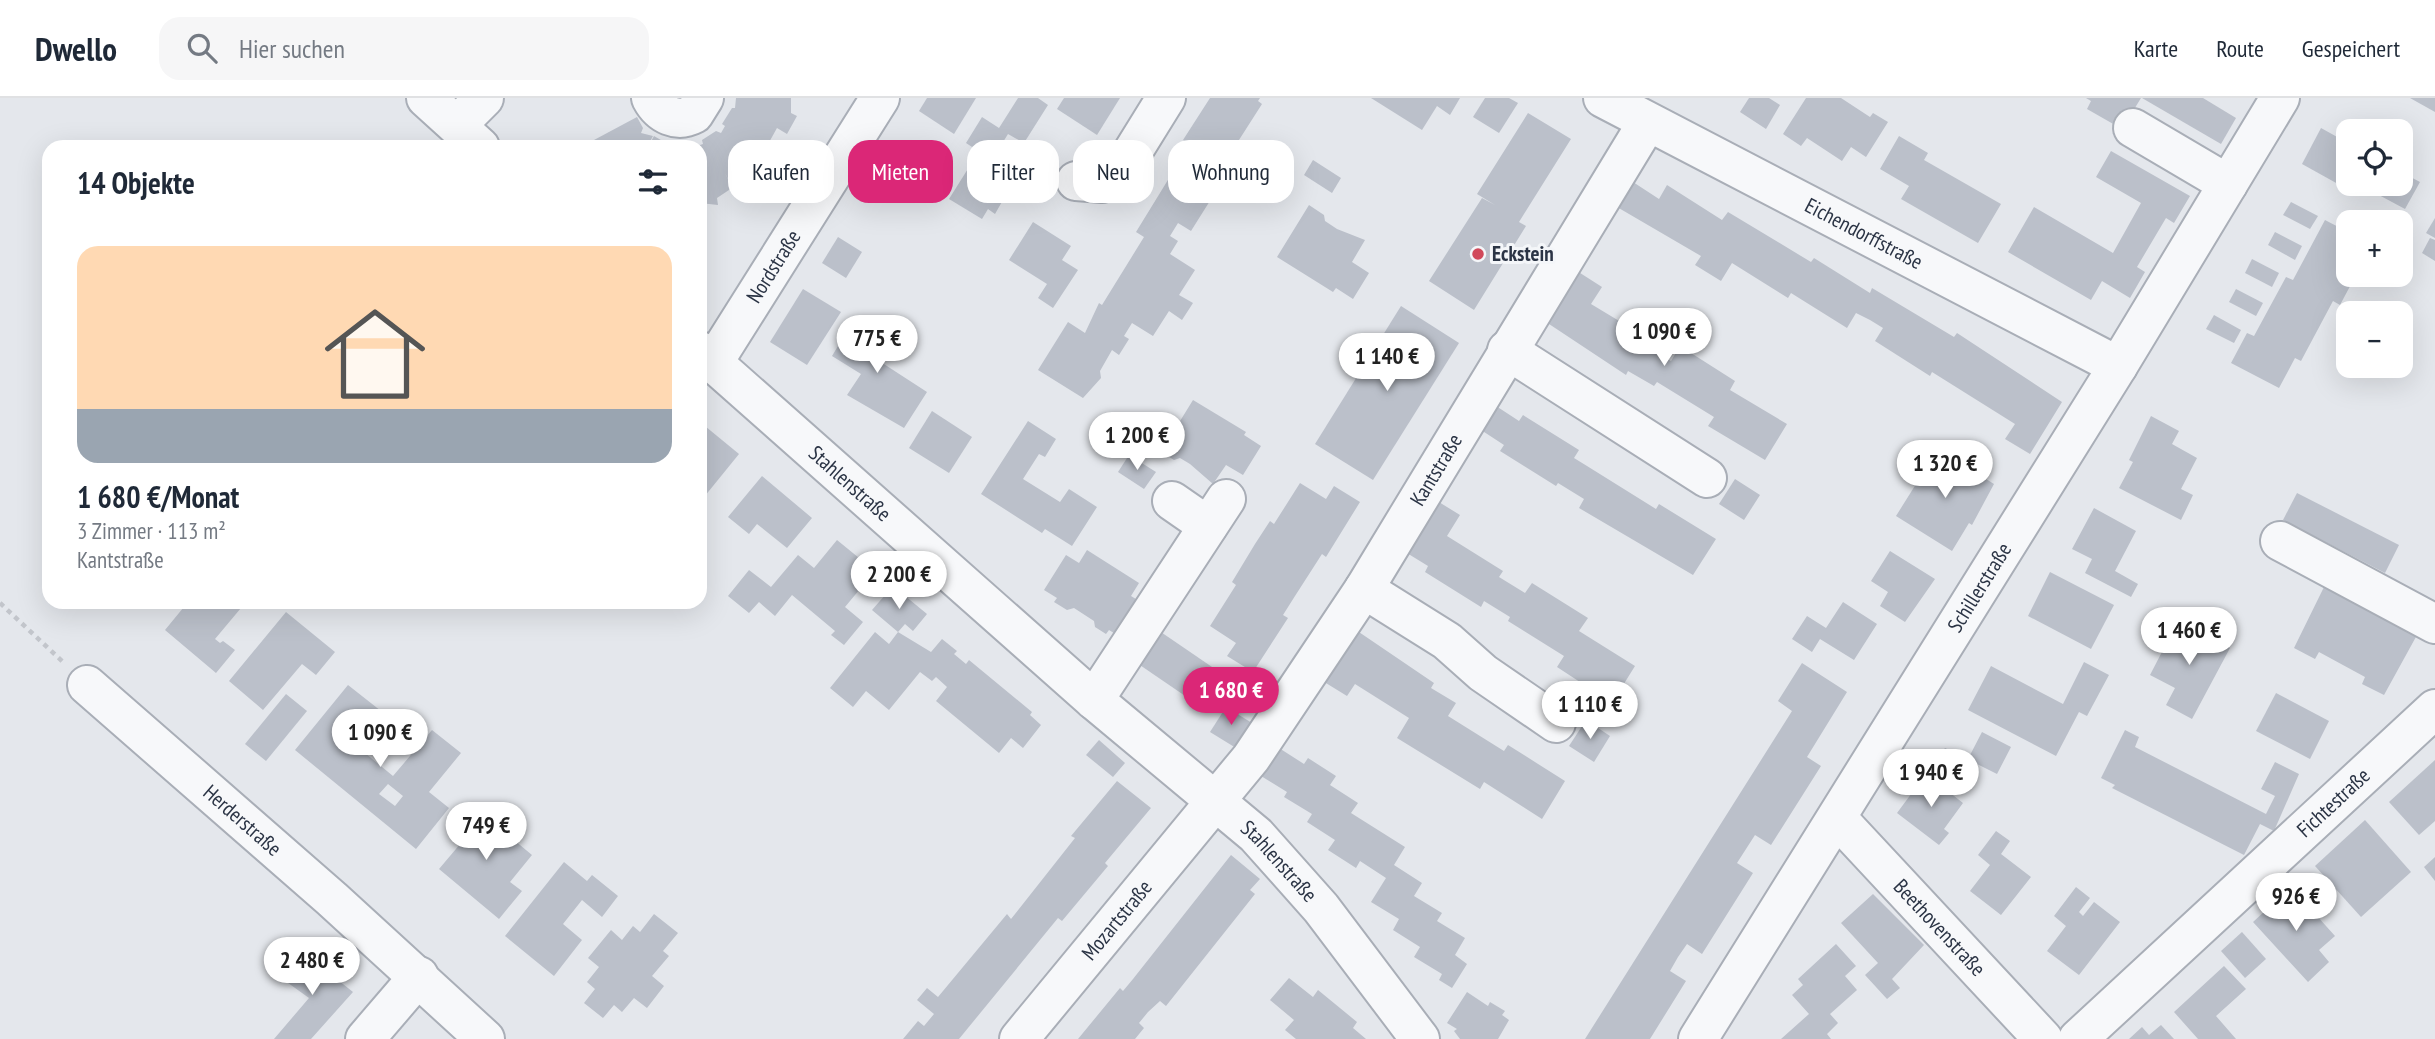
<!DOCTYPE html>
<html lang="de">
<head>
<meta charset="utf-8">
<style>
  body { margin:0; font-family:"PT Sans Narrow",sans-serif; background:#f6f6f7; color:#1f2937; height:100vh; display:flex; flex-direction:column; font-size:26px; white-space:nowrap }
  * { box-sizing:border-box; margin:0 }
  p { font-size:23px; color:#747a83 }
  .icon { flex:none; width:38px; height:38px; fill:none; stroke:currentColor; stroke-width:2; stroke-linecap:round; stroke-linejoin:round }
  .map { position:relative; flex:1; overflow:hidden }
  .side { position:absolute; left:42px; top:42px; width:665px; height:469px; display:flex; flex-direction:column; background:#fff; border-radius:21px; box-shadow:0 7px 28px #0002 }
  .side>* { flex:none }
  .top-card { position:absolute; left:728px; top:42px; width:665px; height:63px; display:flex; gap:14px }
  .tools { position:absolute; left:2336px; top:21px; display:grid; gap:14px }
  .tools a { display:grid; place-items:center; width:77px; height:77px; border-radius:14px; background:#fff; box-shadow:0 7px 28px #0002; font-size:35px }
  .price { position:absolute; translate:-50% -60px; padding:0 16px; border-radius:24px; background:#fff; color:#222; font-size:23px; line-height:46px; filter:drop-shadow(0 2px 4px #0008) }
  .price::after { content:''; position:absolute; left:50%; top:42px; width:21px; height:16px; margin-left:-10px; background:inherit; clip-path:polygon(0 0,100% 0,50% 100%) }
  .price.on { background:#db2777; color:#fff }
  ul { padding:0; list-style:none }
  li { display:grid; align-content:center; gap:14px; height:371px; padding:0 35px }
  li+li { border-top:2px solid #e0e1e3 }
  li span { display:grid; place-items:center; height:217px; border-radius:21px; color:#555 }
  li>.icon { margin-inline-start:auto }
  span .icon { width:126px; height:126px; fill:#fffc; stroke-width:1 }
  li b { font-size:30px }
  h2 { display:flex; justify-content:space-between; align-items:center; height:84px; padding:0 35px; font-size:30px }
  .pill { padding:0 24px; border-radius:21px; background:#fff; box-shadow:0 7px 28px #0002; font-size:24px; line-height:63px }
  .pill.on { background:#db2777; color:#fff }
  header { display:flex; align-items:center; gap:42px; box-sizing:border-box; height:98px; padding:0 35px; background:#fff; border-bottom:2px solid #e0e1e3 }
  header strong { font-size:33px }
  nav { display:flex; gap:38px; margin-inline-start:auto; font-size:24px }
  .search { width:490px; height:63px; background:#f6f6f7; display:flex; align-items:center; gap:18px; box-sizing:border-box; padding:0 24px; border-radius:21px; color:#747a83; font-size:26px }
  .map>svg:first-child { display:block }
  .building { fill:#bbc0ca; fill-rule:evenodd }
  .lines { fill:none; stroke-linecap:round; stroke-linejoin:round }
  .minor-casing { stroke:#a9aeb7; stroke-width:42 }
  .path { stroke:#c2c5cb; stroke-width:4.5; stroke-dasharray:5 5; stroke-linecap:butt }
  .minor { stroke:#f7f8fa; stroke-width:38 }
  .poi-dot { fill:#d1495b; stroke:#f4f6f9; stroke-width:2.5 }
  .labels { text-anchor:middle; stroke-width:6; stroke-linejoin:round; paint-order:stroke }
  .street-label { font-size:21px; fill:#2b3445; stroke:#f4f6f9 }
  .poi-label { font-size:21px; font-weight:bold; fill:#2b3445; stroke:#f4f6f9; text-anchor:start }
</style>
</head>
<body>
<header>
<strong>Dwello</strong>
<div class="search"><svg class="icon" aria-label="search" viewBox="0 0 24 24"><circle cx="10" cy="10" r="6"/><path d="M15 15l6 6"/></svg>Hier suchen</div>
<nav><a>Karte</a><a>Route</a><a>Gespeichert</a></nav>
</header>
<div class="map">
<svg width="2435" height="941" viewBox="0 0 2435 941">
  <rect width="100%" height="100%" fill="#e4e7ec"/>
  <g class="building">
    <polygon points="736,0 791,0 791,15 797,18 787,36 777,30 767,48 773,52 766,66 770,72 752,83 746,73 729,83 725,75 732,90 717,100 718,107 700,105 700,47 703,46 702,42 716,33 721,35 725,28 722,26 732,10 735,10"/>
    <polygon points="927,0 976,0 954,36 919,13"/>
    <polygon points="1018,0 1038,0 1048,7 1024,45 1008,36 992,62 966,45 982,19 999,30"/>
    <polygon points="1064,0 1120,0 1097,37 1057,11"/>
    <polygon points="1210,0 1260,0 1258,3 1262,6 1223,67 1230,71 1191,133 1178,125 1170,138 1178,143 1170,156 1195,172 1179,197 1193,205 1182,222 1169,213 1153,238 1132,225 1124,238 1129,241 1119,257 1112,252 1100,273 1101,280 1083,300 1038,272 1068,224 1085,235 1099,205 1102,207 1144,139 1136,134 1190,46 1183,42"/>
    <polygon points="1371,0 1460,0 1450,17 1437,8 1422,32"/>
    <polygon points="1485,0 1509,0 1518,5 1499,35 1473,19"/>
    <polygon points="1749,0 1769,0 1780,7 1766,31 1740,14"/>
    <polygon points="1806,0 1841,0 1870,19 1873,15 1888,24 1866,59 1851,49 1842,63 1807,40 1801,48 1783,36"/>
    <polygon points="2086,0 2141,0 2122,31 2087,11 2091,3"/>
    <polygon points="2142,0 2203,0 2236,20 2221,46"/>
    <polygon points="2410,0 2435,0 2435,14"/>
    <polygon points="1528,15 1571,41 1519,124 1526,128 1474,212 1429,183 1482,100 1495,107 1477,96"/>
    <polygon points="637,19 643,30 641,35 653,38 647,49 598,49 594,42"/>
    <polygon points="2321,30 2348,45 2350,86 2347,91 2302,66"/>
    <polygon points="654,38 666,45 666,49 648,49"/>
    <polygon points="1899,38 1928,55 1924,62 2001,106 1978,145 1901,101 1909,88 1880,71"/>
    <polygon points="2111,53 2190,98 2174,125 2166,120 2137,169 2145,174 2130,200 2102,183 2091,202 2008,154 2034,109 2113,155 2141,105 2096,79"/>
    <polygon points="976,58 1008,78 1000,91 1007,95 995,116 988,111 982,121 949,101"/>
    <polygon points="1313,62 1341,80 1332,95 1304,77"/>
    <polygon points="2401,74 2420,84 2405,111 2377,96 2382,86 2401,86"/>
    <polygon points="1633,84 1659,101 1667,87 1722,122 1728,114 1811,164 1814,160 1870,195 1872,190 1954,239 1957,235 2062,304 2030,356 2005,341 2015,326 1932,274 1930,278 1875,243 1883,230 1870,222 1856,215 1847,230 1791,195 1788,200 1732,165 1721,183 1695,167 1701,158 1617,109"/>
    <polygon points="2291,104 2318,118 2310,131 2283,117"/>
    <polygon points="1309,107 1324,117 1325,123 1337,131 1365,142 1352,164 1369,175 1353,201 1336,190 1333,194 1277,159"/>
    <polygon points="2435,120 2435,140 2426,135"/>
    <polygon points="2325,122 2348,134 2348,177 2356,177 2340,207 2333,203 2301,263 2295,260 2279,290 2231,265 2247,235 2254,238 2286,179 2293,182"/>
    <polygon points="1033,124 1071,148 1062,162 1078,172 1053,210 1038,200 1047,186 1009,162"/>
    <polygon points="2275,134 2302,148 2295,162 2268,147"/>
    <polygon points="838,139 862,154 846,180 822,165"/>
    <polygon points="2430,140 2435,142 2435,163 2422,155"/>
    <polygon points="2252,161 2279,175 2272,189 2245,175"/>
    <polygon points="1577,173 1602,189 1591,206 1649,241 1644,248 1671,263 1680,248 1735,283 1730,292 1787,326 1765,362 1708,328 1714,319 1657,284 1654,288 1628,273 1626,277 1546,224"/>
    <polygon points="803,191 841,214 807,267 770,244"/>
    <polygon points="2236,191 2263,205 2256,218 2229,204"/>
    <polygon points="1401,208 1459,245 1373,382 1315,346"/>
    <polygon points="2214,217 2241,232 2234,245 2206,231"/>
    <polygon points="856,218 870,226 871,223 889,233 873,259 927,294 904,330 847,297 861,276 832,258"/>
    <polygon points="1193,302 1246,334 1244,337 1261,348 1243,377 1226,367 1213,386 1190,366 1180,360 1174,362 1161,354"/>
    <polygon points="1493,306 1519,323 1523,317 1579,352 1574,360 1587,368 1656,411 1659,406 1716,441 1693,477 1579,410 1584,401 1558,385 1556,388 1500,353 1504,347 1478,330"/>
    <polygon points="932,313 972,339 949,375 909,350"/>
    <polygon points="2151,318 2179,333 2172,346 2197,360 2181,391 2193,397 2181,422 2119,390 2133,364 2129,362"/>
    <polygon points="1028,323 1056,341 1045,359 1039,356 1023,381 1060,404 1069,391 1097,409 1072,448 1045,431 1042,435 981,396"/>
    <polygon points="700,324 739,356 700,404"/>
    <polygon points="1938,351 1994,386 1972,427 1969,425 1952,453 1896,418"/>
    <polygon points="1129,357 1156,374 1144,391 1118,374"/>
    <polygon points="762,378 812,420 787,450 757,426 749,436 728,419"/>
    <polygon points="1735,381 1760,397 1744,422 1719,406"/>
    <polygon points="1300,385 1326,401 1334,388 1360,404 1326,459 1322,456 1295,498 1283,517 1288,520 1253,574 1227,558 1236,545 1210,528 1236,487 1232,484 1255,446 1270,423 1274,426"/>
    <polygon points="2297,395 2399,447 2385,475 2283,422"/>
    <polygon points="1434,401 1460,417 1447,438 1503,473 1499,479 1525,495 1532,485 1588,520 1579,533 1635,568 1612,605 1557,569 1564,558 1508,523 1510,519 1484,503 1481,509 1425,474 1428,468 1402,452"/>
    <polygon points="2094,410 2136,433 2115,473 2138,486 2131,499 2085,475 2092,461 2072,451"/>
    <polygon points="837,442 875,473 845,509 863,524 844,547 831,537 835,533 792,497 775,518 759,504 749,515 728,498 749,472 771,489 798,457 814,470"/>
    <polygon points="1087,452 1139,485 1131,498 1144,506 1122,540 1109,532 1106,536 1095,529 1094,523 1074,510 1067,512 1054,504 1057,500 1044,492 1066,457 1079,465"/>
    <polygon points="1890,453 1935,481 1905,524 1880,508 1888,494 1871,483"/>
    <polygon points="2050,474 2114,507 2091,551 2028,518"/>
    <polygon points="893,488 927,516 913,533 905,526 898,534 872,512"/>
    <polygon points="2324,489 2417,537 2384,597 2362,586 2365,579 2319,554 2315,561 2294,550"/>
    <polygon points="188,504 246,504 215,541 220,545 223,543 235,552 216,575 165,532"/>
    <polygon points="1843,504 1877,526 1854,562 1820,541 1812,554 1792,541 1807,518 1826,530"/>
    <polygon points="286,514 335,554 316,577 302,566 263,612 229,583"/>
    <polygon points="2178,523 2230,550 2192,621 2166,607 2175,590 2150,577"/>
    <polygon points="1155,530 1215,571 1194,604 1134,563"/>
    <polygon points="1353,530 1434,585 1431,590 1456,605 1448,618 1504,653 1508,647 1565,683 1542,721 1484,684 1480,691 1397,640 1409,620 1355,586 1347,598 1321,582"/>
    <polygon points="875,534 889,546 898,534 931,554 942,541 957,553 954,556 966,566 969,562 1032,614 1030,617 1041,627 1023,650 1011,640 999,655 936,603 947,589 936,579 932,583 920,574 889,612 866,593 853,609 830,590"/>
    <polygon points="2084,564 2109,577 2087,618 2079,614 2056,658 1968,612 1991,568 2063,606"/>
    <polygon points="1802,565 1847,594 1807,659 1821,668 1771,747 1755,737 1737,765 1753,775 1702,856 1687,846 1678,859 1670,873 1686,883 1650,941 1585,941 1792,613 1778,603"/>
    <path d="M348,587L381,613L354,646L393,678L432,632L461,655L429,694L449,710L416,751L295,652ZM388,686L403,698L395,708L379,696Z"/>
    <polygon points="2276,595 2329,623 2310,661 2256,633"/>
    <polygon points="286,596 307,613 266,663 245,646"/>
    <polygon points="1226,609 1252,625 1236,650 1210,634"/>
    <polygon points="1586,622 1610,638 1594,664 1569,648"/>
    <polygon points="2125,632 2139,639 2135,649 2266,716 2275,698 2261,691 2275,664 2299,676 2274,733 2260,726 2244,757 2112,690 2115,687 2101,680"/>
    <polygon points="1982,634 2011,649 1997,676 1973,664 1959,682 1935,664 1945,650 1968,661"/>
    <polygon points="1099,642 1125,665 1113,679 1086,657"/>
    <polygon points="1279,650 1304,666 1308,660 1336,678 1330,687 1358,705 1351,715 1405,749 1394,767 1422,785 1414,798 1442,815 1437,823 1465,840 1455,857 1467,866 1452,890 1439,882 1442,876 1414,859 1420,849 1393,832 1399,821 1371,804 1386,780 1360,763 1356,770 1328,752 1335,742 1307,724 1312,716 1284,699 1287,694 1261,678"/>
    <polygon points="2435,662 2435,723 2419,737 2389,704"/>
    <polygon points="1926,676 1963,705 1944,731 1949,735 1939,747 1897,715"/>
    <polygon points="1117,683 1151,710 1105,765 1108,768 1062,823 1058,820 959,941 903,941 918,923 924,928 934,916 917,902 927,890 938,899 1007,816 1011,821 1075,740 1071,738"/>
    <polygon points="472,707 532,757 510,784 522,793 499,821 439,771 461,745 449,735"/>
    <polygon points="2365,722 2411,774 2361,819 2315,768"/>
    <polygon points="1996,733 2010,743 2001,756 2031,779 2001,817 1970,793 1990,767 1978,757"/>
    <polygon points="1231,757 1260,781 1250,792 1255,796 1166,908 1160,903 1148,914 1139,925 1144,930 1135,941 1078,941 1120,890 1123,893 1133,881"/>
    <polygon points="2435,759 2435,783 2424,769"/>
    <polygon points="564,764 587,783 592,777 618,798 602,819 582,802 563,826 582,842 554,878 505,838"/>
    <polygon points="2076,789 2090,800 2079,814 2083,818 2094,804 2120,824 2079,877 2047,853 2066,828 2054,818"/>
    <polygon points="2291,789 2335,838 2319,852 2329,864 2308,884 2253,824"/>
    <polygon points="1873,796 1924,847 1892,881 1900,890 1887,901 1865,877 1878,865 1841,825"/>
    <polygon points="654,816 678,835 663,853 669,858 652,878 664,888 647,910 634,900 622,914 614,907 603,920 584,905 595,891 587,884 599,869 588,860 611,832 622,842 633,828 640,834"/>
    <polygon points="2242,834 2266,861 2245,880 2221,853"/>
    <polygon points="1836,846 1856,868 1845,878 1857,892 1830,916 1838,925 1827,936 1831,941 1781,941 1809,916 1792,897 1803,887 1798,881"/>
    <polygon points="299,851 353,894 311,941 274,941 309,900 277,877"/>
    <polygon points="2224,868 2246,891 2216,918 2236,941 2198,941 2174,914"/>
    <polygon points="1289,880 1313,899 1318,892 1357,924 1353,930 1366,941 1296,941 1285,932 1294,922 1270,902"/>
    <polygon points="1467,894 1488,908 1490,904 1505,913 1502,917 1509,922 1498,941 1460,941 1454,933 1457,931 1447,925"/>
    <polygon points="2161,927 2174,941 2129,941 2142,929 2149,937"/>
  </g>
  <g class="lines">
    <g class="minor-casing">
      <g id="minor">
        <polyline points="426,0 480,49"/>
        <path d="M651,0C660,17 677,25 694,16L704,0"/>
        <path id="s1" d="M1603,0L2118,268"/>
        <polyline points="457,27 484,0"/>
        <polyline points="2133,30 2228,86"/>
        <polyline points="1076,83 1102,85 1122,71 1166,0"/>
        <polyline points="1507,252 1707,380"/>
        <path id="s2" d="M700,253L1094,602L1256,737L1321,810L1420,941"/>
        <path id="s3" d="M713,265L880,0"/>
        <polyline points="1172,403 1208,428"/>
        <polyline points="2280,443 2435,526"/>
        <polyline points="1364,491 1447,543 1483,575 1556,625"/>
        <path id="s4" d="M87,587L332,801L485,941"/>
        <polyline points="1094,602 1226,401"/>
        <path id="s5" d="M1837,720L2043,941"/>
        <polyline points="365,941 419,878"/>
        <path id="s6" d="M1019,941L1251,660L1364,491L1647,25"/>
        <path id="s7" d="M1698,941L2118,268L2280,0"/>
        <path id="s8" d="M2078,941L2435,611"/>
      </g>
    </g>
    <polyline class="path" points="0,505 63,564"/>
    <use href="#minor" class="minor"/>
  </g>
  <circle class="poi-dot" cx="1478" cy="156" r="7"/>
  <g class="labels">
    <g class="street-label">
      <text dy="7" stroke="none"><textPath href="#s1" startOffset="294">Eichendorffstraße</textPath></text>
      <text dy="7" stroke="none"><textPath href="#s3" startOffset="114">Nordstraße</textPath></text>
      <text dy="7" stroke="none"><textPath href="#s6" startOffset="707">Kantstraße</textPath></text>
      <text dy="7" stroke="none"><textPath href="#s2" startOffset="200">Stahlenstraße</textPath></text>
      <text dy="7" stroke="none"><textPath href="#s7" startOffset="532">Schillerstraße</textPath></text>
      <text dy="7" stroke="none"><textPath href="#s8" startOffset="348">Fichtestraße</textPath></text>
      <text dy="7" stroke="none"><textPath href="#s4" startOffset="206">Herderstraße</textPath></text>
      <text dy="7" stroke="none"><textPath href="#s2" startOffset="772">Stahlenstraße</textPath></text>
      <text dy="7" stroke="none"><textPath href="#s6" startOffset="154">Mozartstraße</textPath></text>
      <text dy="7" stroke="none"><textPath href="#s5" startOffset="150">Beethovenstraße</textPath></text>
    </g>
    <g class="poi-label">
      <text x="1492" y="163">Eckstein</text>
    </g>
  </g>
</svg>
<div class="tools">
<a><svg class="icon" aria-label="locate" viewBox="0 0 24 24"><circle cx="12" cy="12" r="6"/><path d="M12 2v4M12 18v4M2 12h4M18 12h4"/></svg></a>
<a>+</a>
<a>−</a>
</div>
<b class="price" style="left:1664px;top:270px">1 090 €</b>
<b class="price" style="left:877px;top:277px">775 €</b>
<b class="price" style="left:1387px;top:295px">1 140 €</b>
<b class="price" style="left:1137px;top:374px">1 200 €</b>
<b class="price" style="left:1945px;top:402px">1 320 €</b>
<b class="price" style="left:899px;top:513px">2 200 €</b>
<b class="price" style="left:2189px;top:569px">1 460 €</b>
<b class="price on" style="left:1231px;top:629px">1 680 €</b>
<b class="price" style="left:1590px;top:643px">1 110 €</b>
<b class="price" style="left:380px;top:671px">1 090 €</b>
<b class="price" style="left:1931px;top:711px">1 940 €</b>
<b class="price" style="left:486px;top:764px">749 €</b>
<b class="price" style="left:2296px;top:835px">926 €</b>
<b class="price" style="left:312px;top:899px">2 480 €</b>
<div class="top-card">
<a class="pill">Kaufen</a>
<a class="pill on">Mieten</a>
<a class="pill">Filter</a>
<a class="pill">Neu</a>
<a class="pill">Wohnung</a>
</div>
<section class="side">
<h2>14 Objekte<svg class="icon" aria-label="filters" viewBox="0 0 24 24"><path d="M4 7h16M4 17h16"/><circle cx="9" cy="7" r="2"/><circle cx="15" cy="17" r="2"/></svg></h2>
<ul>
<li><span style="background:linear-gradient(#ffd9b3 75%,#9aa5b1 0)"><svg class="icon" aria-label="home" viewBox="0 0 24 24"><path d="M3 11l9-7 9 7M6 9v11h12V9"/></svg></span><div><b>1 680 €/Monat</b><p>3 Zimmer · 113 m²</p><p>Kantstraße</p></div></li>
</ul>
</section>
</div>
</body>
</html>
